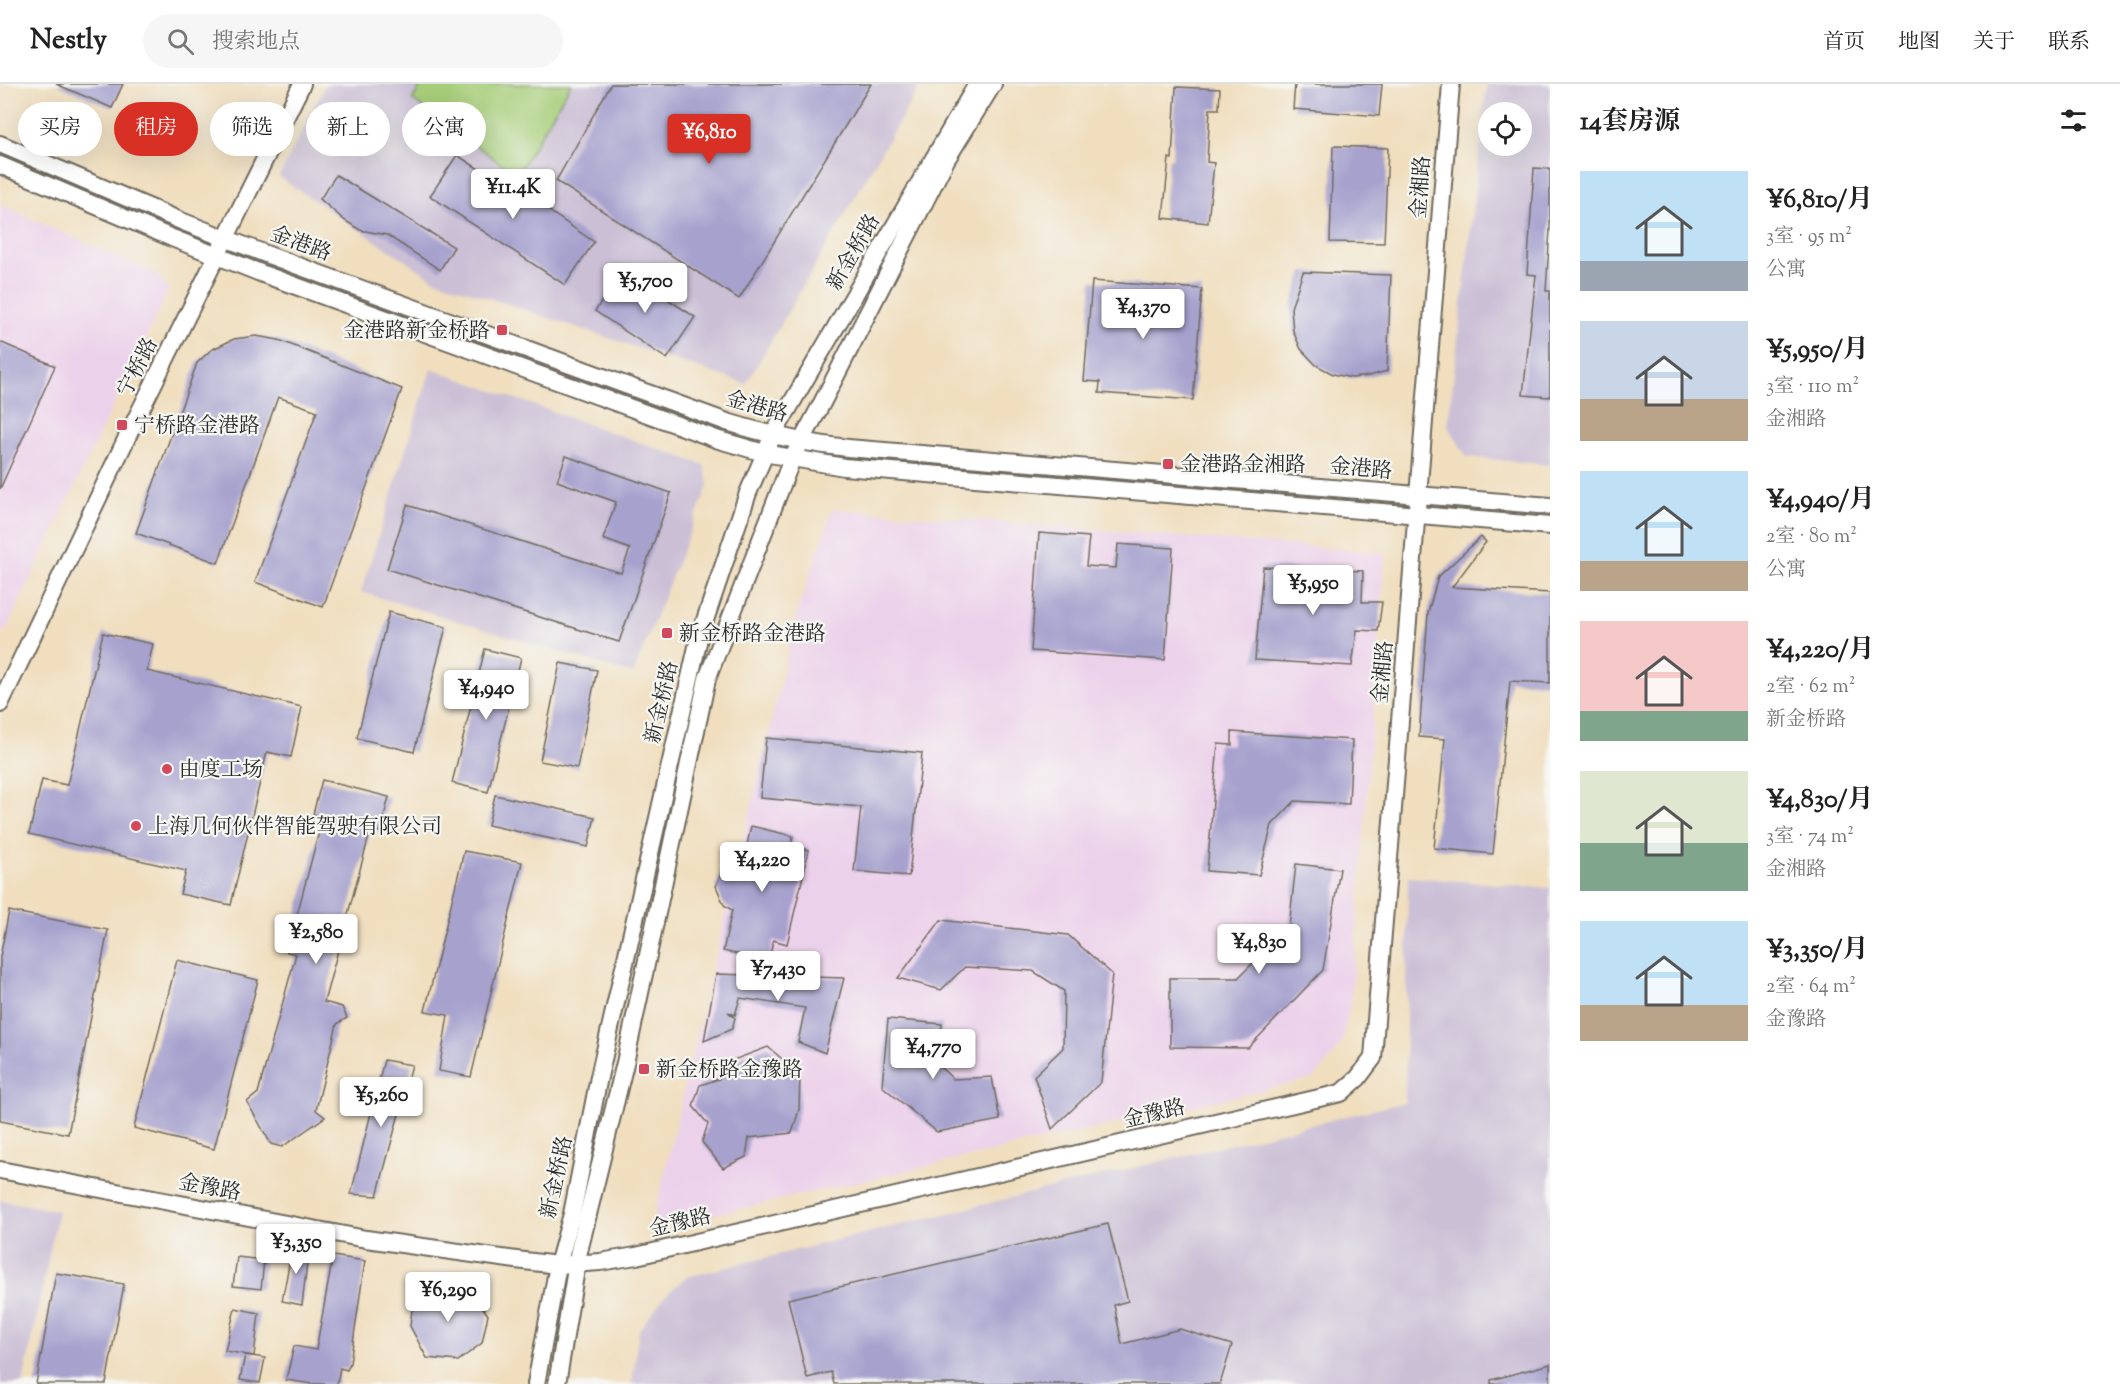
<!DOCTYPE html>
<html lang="zh">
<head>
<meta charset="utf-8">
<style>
  body { margin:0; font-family:"Sorts Mill Goudy","Noto Serif SC",serif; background:#f6f6f6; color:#222; height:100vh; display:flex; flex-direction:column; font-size:22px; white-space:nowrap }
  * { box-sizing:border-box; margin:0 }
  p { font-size:20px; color:#767676 }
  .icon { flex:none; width:33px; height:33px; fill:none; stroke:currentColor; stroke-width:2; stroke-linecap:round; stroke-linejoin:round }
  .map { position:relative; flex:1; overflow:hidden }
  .sheet { display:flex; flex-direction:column; background:#fff; width:570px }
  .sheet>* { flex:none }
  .banner { position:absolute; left:18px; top:18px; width:570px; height:54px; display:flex; gap:12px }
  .tools { position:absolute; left:1478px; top:18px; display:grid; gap:12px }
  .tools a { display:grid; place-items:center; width:54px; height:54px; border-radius:50%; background:#fff; box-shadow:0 6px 24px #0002; font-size:30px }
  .price { position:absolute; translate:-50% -51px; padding:0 14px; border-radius:6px; background:#fff; color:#222; font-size:20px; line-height:39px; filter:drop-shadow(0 2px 3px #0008) }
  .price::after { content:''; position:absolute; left:50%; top:36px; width:18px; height:14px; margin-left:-9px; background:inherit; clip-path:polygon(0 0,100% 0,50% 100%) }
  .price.selected { background:#d93025; color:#fff }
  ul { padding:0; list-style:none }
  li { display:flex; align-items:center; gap:18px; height:150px; padding:0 30px }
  li span { display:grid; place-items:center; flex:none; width:168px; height:120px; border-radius:0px; color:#555 }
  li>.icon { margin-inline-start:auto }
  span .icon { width:72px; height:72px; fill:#fffc; stroke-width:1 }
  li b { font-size:26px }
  h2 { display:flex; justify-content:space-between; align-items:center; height:72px; padding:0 30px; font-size:26px }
  .tag { padding:0 21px; border-radius:27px; background:#fff; box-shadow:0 6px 24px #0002; font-size:21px; line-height:54px }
  .tag.selected { background:#d93025; color:#fff }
  header { display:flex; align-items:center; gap:36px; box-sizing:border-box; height:84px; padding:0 30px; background:#fff; border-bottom:2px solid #e0e0e0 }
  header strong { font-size:28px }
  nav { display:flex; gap:33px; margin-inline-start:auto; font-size:21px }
  .search { width:420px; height:54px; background:#f6f6f6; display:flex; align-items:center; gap:15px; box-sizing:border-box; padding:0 21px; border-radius:33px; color:#767676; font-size:22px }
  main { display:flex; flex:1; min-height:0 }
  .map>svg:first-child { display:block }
  .built { fill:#ecd1ea }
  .industrial { fill:#cbbfd5; fill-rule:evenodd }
  .green { fill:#a6cd78; stroke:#687c52; stroke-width:1.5 }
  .building { fill:#a6a1cd }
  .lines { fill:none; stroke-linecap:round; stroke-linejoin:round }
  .minor-casing { stroke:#706a5e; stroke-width:20 }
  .minor { stroke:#fff; stroke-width:16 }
  .poi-dot { fill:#d1495b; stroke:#f6f6f2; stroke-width:2 }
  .labels { text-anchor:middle; stroke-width:4.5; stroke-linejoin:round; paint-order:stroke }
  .street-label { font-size:21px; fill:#2b2b2b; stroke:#f6f6f2 }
  .poi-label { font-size:21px; fill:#2b2b2b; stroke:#f6f6f2; text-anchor:start }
</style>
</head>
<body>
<header>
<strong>Nestly</strong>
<div class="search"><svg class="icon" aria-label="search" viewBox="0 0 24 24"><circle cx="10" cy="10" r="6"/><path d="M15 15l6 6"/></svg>搜索地点</div>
<nav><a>首页</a><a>地图</a><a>关于</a><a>联系</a></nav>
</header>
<main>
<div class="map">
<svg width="1550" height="1300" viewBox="0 0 1550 1300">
  <rect width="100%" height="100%" fill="#f6f6f2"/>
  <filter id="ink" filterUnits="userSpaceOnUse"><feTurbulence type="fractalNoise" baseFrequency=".0167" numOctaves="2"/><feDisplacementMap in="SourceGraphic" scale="12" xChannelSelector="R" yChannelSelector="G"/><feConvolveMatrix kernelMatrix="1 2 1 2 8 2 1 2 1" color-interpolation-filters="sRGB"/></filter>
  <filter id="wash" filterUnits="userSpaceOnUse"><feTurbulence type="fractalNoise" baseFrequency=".008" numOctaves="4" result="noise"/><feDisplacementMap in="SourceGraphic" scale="24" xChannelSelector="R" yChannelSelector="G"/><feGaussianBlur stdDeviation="1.35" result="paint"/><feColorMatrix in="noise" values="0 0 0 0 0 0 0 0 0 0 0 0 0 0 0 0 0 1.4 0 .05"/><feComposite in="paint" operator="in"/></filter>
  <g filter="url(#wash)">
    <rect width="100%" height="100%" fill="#f0debe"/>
    <g class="built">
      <polygon points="0,121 156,190 169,205 5,548 0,546"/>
      <polygon points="833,425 1385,469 1351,917 1341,961 1315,994 651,1145 798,526"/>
    </g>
    <g class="industrial">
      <polygon points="326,0 921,0 746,300 435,196 279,93"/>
      <path d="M1487,0H1550V381L1467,373L1448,342ZM1488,28H1521V62H1488Z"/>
      <polygon points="431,285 704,381 709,400 633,590 361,508"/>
      <polygon points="1408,793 1550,804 1550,1300 632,1300 639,1246 664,1213 686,1193 1405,1018"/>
      <polygon points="0,1116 58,1127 23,1300 0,1300"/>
    </g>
    <polygon class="green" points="422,0 571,0 517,91 412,16"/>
    <g id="blocks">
      <g class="building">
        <polygon points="56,0 123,0 112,24"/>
        <polygon points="611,0 871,0 739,215 556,97"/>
        <polygon points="1295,0 1382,0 1379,32 1293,25"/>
        <polygon points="1176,3 1220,5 1219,25 1210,25 1207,78 1214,79 1208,139 1163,134 1169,74 1172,75"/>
        <polygon points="1333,62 1388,64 1384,159 1330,158"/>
        <polygon points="457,71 518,110 520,107 594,158 565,201 430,112"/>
        <polygon points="1534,84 1550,85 1550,145 1546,207 1550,207 1550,313 1523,311 1536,191 1527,190"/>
        <polygon points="336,91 454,163 440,186 387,151 360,146 344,136 320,115"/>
        <polygon points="623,186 695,233 667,275 595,227"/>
        <polygon points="1303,188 1391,191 1387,287 1369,292 1352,294 1333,290 1316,281 1301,265 1293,247 1291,224"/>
        <polygon points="1092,197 1202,205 1193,316 1099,309 1100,298 1084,297"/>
        <polygon points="256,252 279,256 402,305 323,523 255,498 317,327 278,313 218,479 136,449 197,279 211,266 234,255"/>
        <polygon points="0,258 55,282 0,405"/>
        <polygon points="566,372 671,409 619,558 387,485 407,421 621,489 630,465 603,455 616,418 557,397"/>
        <polygon points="1039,449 1089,453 1086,482 1116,484 1118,460 1173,464 1165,576 1031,567"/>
        <polygon points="1481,453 1486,458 1452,503 1550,509 1550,599 1510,597 1493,770 1434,764 1445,655 1419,653 1428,529 1438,493"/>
        <polygon points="1263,483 1363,487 1362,518 1382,518 1378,547 1357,546 1352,582 1255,576"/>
        <polygon points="389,528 446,543 414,668 357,654"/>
        <polygon points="103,549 153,560 147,587 302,623 291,673 267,668 231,821 180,810 186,787 29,750 42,696 67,701"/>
        <polygon points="485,565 521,574 488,708 452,699"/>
        <polygon points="560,579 597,586 577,684 540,677"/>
        <polygon points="1232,648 1352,656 1349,720 1295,717 1272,741 1259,791 1207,787 1218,660 1232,661"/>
        <polygon points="766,654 922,669 909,792 854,787 861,723 760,714"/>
        <polygon points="322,696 389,713 380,748 371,745 324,918 342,923 347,934 337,940 316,1026 325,1033 282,1063 271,1060 247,1018 258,1009 296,870 287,868 323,733 313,730"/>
        <polygon points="495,711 595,733 588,763 488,741"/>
        <polygon points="751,742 793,752 791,762 809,766 787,860 773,856 769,877 723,867 732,826 724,821 716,802 721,790 732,781 743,780"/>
        <polygon points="464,767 522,778 471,993 439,987 448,931 425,927"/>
        <polygon points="1296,780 1340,785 1323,886 1248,964 1170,963 1170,894 1238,894 1289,843"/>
        <polygon points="9,827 108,846 68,1050 0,1037 0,873"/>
        <polygon points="941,836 1068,851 1112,890 1101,998 1052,1045 1034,992 1063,964 1064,907 1033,887 965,883 941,906 898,894"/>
        <polygon points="177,876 258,896 214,1065 134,1044"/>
        <polygon points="716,890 844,894 825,969 798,958 805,924 740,914 735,931 728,928 735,934 732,945 704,957"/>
        <polygon points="888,935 942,940 939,982 953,995 992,993 1000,1036 937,1048 882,1002"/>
        <polygon points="768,963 800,990 799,1026 792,1049 749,1054 746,1073 723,1084 702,1058 708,1040 693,1022 700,1001 719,995 725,979"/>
        <polygon points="384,976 412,981 377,1112 351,1110"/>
        <polygon points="1108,1140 1128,1217 1114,1221 1122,1260 1180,1245 1232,1261 1220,1300 834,1300 831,1288 807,1294 788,1215"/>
        <polygon points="293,1160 309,1162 302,1221 282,1217"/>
        <polygon points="333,1172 365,1177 350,1279 347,1286 340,1284 337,1300 312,1300 286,1296 294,1262 316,1266"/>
        <polygon points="237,1173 264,1176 261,1205 233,1202"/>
        <polygon points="56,1189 124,1200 106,1300 36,1300"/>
        <polygon points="443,1199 469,1205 488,1231 482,1259 458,1277 427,1274 410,1242 413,1218"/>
        <polygon points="235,1224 259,1229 254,1272 225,1267"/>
        <polygon points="245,1271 265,1274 260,1299 240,1296"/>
        <polygon points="1550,1280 1550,1300 1491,1300 1491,1296"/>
      </g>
    </g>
  </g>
  <g filter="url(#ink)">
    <use href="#blocks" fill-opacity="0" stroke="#706a5e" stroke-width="1.5"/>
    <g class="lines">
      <g class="minor-casing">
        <g id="minor">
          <path d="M0,60L181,137L271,172L727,338C766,350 807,360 848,364L1550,422"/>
          <polyline points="0,81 172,154 263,190 719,356 764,369 844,383 1550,442"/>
          <polyline points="0,620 131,345 302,0"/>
          <polyline points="0,1086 366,1155 516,1176 558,1181 600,1178 636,1172 1341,1009 1358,994 1373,974 1451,0"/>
          <polyline points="536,1300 558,1181 572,1130 599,993 699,554 748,409 773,351 977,0"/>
          <polyline points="557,1300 579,1167 625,979 707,595 792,375 822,319 946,76 993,0"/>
        </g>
      </g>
      <use href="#minor" class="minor"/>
    </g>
  </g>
  <g class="poi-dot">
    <rect x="496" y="240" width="12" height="12" rx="3"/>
    <rect x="116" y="335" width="12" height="12" rx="3"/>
    <rect x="1162" y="374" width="12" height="12" rx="3"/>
    <rect x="661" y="543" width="12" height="12" rx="3"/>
    <circle cx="167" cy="685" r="6"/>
    <circle cx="136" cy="742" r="6"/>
    <rect x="638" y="979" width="12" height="12" rx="3"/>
  </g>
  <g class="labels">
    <g class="street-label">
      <text transform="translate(1420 103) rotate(-86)" y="7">金湘路</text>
      <text transform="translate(301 159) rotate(20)" y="7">金港路</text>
      <text transform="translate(853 168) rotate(-60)" y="7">新金桥路</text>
      <text transform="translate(137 283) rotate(-63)" y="7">宁桥路</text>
      <text transform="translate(757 322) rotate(16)" y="7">金港路</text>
      <text transform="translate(1361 384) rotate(5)" y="7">金港路</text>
      <text transform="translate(1382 588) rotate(-85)" y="7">金湘路</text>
      <text transform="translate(661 618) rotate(-77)" y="7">新金桥路</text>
      <text transform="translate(1154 1029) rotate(-13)" y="7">金豫路</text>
      <text transform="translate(556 1093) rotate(-78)" y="7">新金桥路</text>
      <text transform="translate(210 1103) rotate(11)" y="7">金豫路</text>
      <text transform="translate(680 1138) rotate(-13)" y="7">金豫路</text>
    </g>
    <g class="poi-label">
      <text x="490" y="253" text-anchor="end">金港路新金桥路</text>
      <text x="134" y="348">宁桥路金港路</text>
      <text x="1180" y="387">金港路金湘路</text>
      <text x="679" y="556">新金桥路金港路</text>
      <text x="179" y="692">由度工场</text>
      <text x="148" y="749">上海几何伙伴智能驾驶有限公司</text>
      <text x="656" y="992">新金桥路金豫路</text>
    </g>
  </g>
</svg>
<div class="tools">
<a><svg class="icon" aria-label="locate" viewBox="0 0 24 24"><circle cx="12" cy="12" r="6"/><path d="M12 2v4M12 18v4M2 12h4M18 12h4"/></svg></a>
</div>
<b class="price selected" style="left:709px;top:81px">¥6,810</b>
<b class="price" style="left:513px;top:136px">¥11.4K</b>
<b class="price" style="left:645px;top:230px">¥5,700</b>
<b class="price" style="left:1143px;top:256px">¥4,370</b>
<b class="price" style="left:1313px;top:532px">¥5,950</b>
<b class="price" style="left:486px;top:637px">¥4,940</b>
<b class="price" style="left:762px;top:809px">¥4,220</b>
<b class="price" style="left:316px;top:881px">¥2,580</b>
<b class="price" style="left:1259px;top:891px">¥4,830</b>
<b class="price" style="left:778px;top:918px">¥7,430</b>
<b class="price" style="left:933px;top:996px">¥4,770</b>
<b class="price" style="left:381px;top:1044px">¥5,260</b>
<b class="price" style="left:296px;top:1191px">¥3,350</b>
<b class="price" style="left:448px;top:1239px">¥6,290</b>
<div class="banner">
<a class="tag">买房</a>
<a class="tag selected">租房</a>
<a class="tag">筛选</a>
<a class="tag">新上</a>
<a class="tag">公寓</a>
</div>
</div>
<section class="sheet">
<h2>14套房源<svg class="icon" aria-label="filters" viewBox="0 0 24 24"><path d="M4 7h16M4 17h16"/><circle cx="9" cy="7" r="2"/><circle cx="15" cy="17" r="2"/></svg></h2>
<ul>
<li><span style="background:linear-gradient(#bfe0f5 75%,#9aa5b1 0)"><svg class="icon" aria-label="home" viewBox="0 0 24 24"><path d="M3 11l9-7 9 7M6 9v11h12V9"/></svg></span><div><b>¥6,810/月</b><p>3室 · 95 m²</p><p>公寓</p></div></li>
<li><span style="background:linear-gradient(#c9d6e8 65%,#b9a48a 0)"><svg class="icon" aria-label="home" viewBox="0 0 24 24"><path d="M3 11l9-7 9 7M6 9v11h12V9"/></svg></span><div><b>¥5,950/月</b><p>3室 · 110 m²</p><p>金湘路</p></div></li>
<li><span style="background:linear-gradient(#bfe0f5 75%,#b9a48a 0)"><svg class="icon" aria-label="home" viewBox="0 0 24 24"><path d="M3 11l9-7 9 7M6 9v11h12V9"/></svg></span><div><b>¥4,940/月</b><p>2室 · 80 m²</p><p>公寓</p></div></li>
<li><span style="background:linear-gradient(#f6c9c9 75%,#7fa58c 0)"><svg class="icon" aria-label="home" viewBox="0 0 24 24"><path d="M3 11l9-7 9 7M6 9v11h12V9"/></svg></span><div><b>¥4,220/月</b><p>2室 · 62 m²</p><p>新金桥路</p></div></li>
<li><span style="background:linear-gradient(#dfe7d0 60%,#7fa58c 0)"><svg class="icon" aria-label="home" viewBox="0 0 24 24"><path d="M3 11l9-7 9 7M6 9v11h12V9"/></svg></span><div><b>¥4,830/月</b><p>3室 · 74 m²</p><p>金湘路</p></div></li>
<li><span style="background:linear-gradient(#bfe0f5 70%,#b9a48a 0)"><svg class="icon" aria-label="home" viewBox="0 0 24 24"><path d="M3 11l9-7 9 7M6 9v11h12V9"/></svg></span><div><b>¥3,350/月</b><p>2室 · 64 m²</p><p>金豫路</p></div></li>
</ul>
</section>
</main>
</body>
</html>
